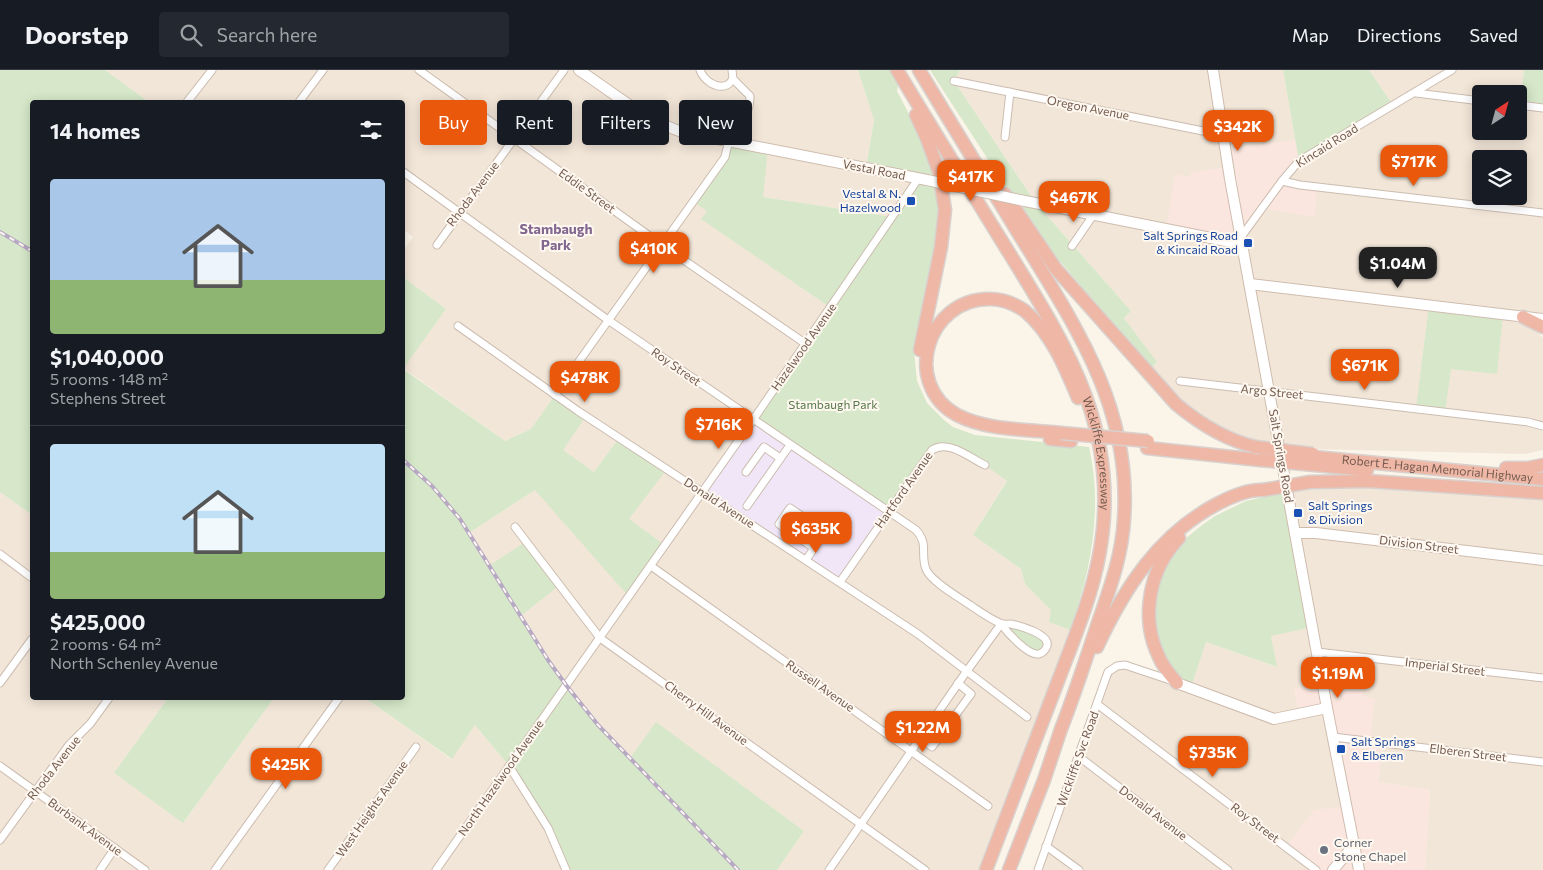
<!DOCTYPE html>
<html lang="en">
<head>
<meta charset="utf-8">
<style>
  body { margin:0; font-family:Commissioner,sans-serif; background:#242831; color:#f1f3f6; height:100vh; display:flex; flex-direction:column; font-size:19px; white-space:nowrap }
  * { box-sizing:border-box; margin:0 }
  p { font-size:16px; color:#9ea1a6 }
  .icon { flex:none; width:28px; height:28px; fill:none; stroke:currentColor; stroke-width:2; stroke-linecap:round; stroke-linejoin:round }
  .map { position:relative; flex:1; overflow:hidden }
  .details { position:absolute; left:30px; top:30px; width:375px; height:600px; display:flex; flex-direction:column; background:#171b24; border-radius:5px; box-shadow:0 2px 12px #0003 }
  .details>* { flex:none }
  .hud { position:absolute; left:420px; top:30px; width:475px; height:45px; display:flex; gap:10px }
  .needle { width:32px; rotate:36deg }
  .buttons { position:absolute; left:1472px; top:15px; display:grid; gap:10px }
  .buttons a { display:grid; place-items:center; width:55px; height:55px; border-radius:5px; background:#171b24; box-shadow:0 2px 12px #0003; font-size:25px }
  .price { position:absolute; translate:-50% -42px; padding:0 11px; border-radius:10px; background:#ea580c; color:#fff; font-size:16px; line-height:32px; filter:drop-shadow(0 1px 2px #0008) }
  .price::after { content:''; position:absolute; left:50%; top:30px; width:15px; height:11px; margin-left:-8px; background:inherit; clip-path:polygon(0 0,100% 0,50% 100%) }
  .price.active { background:#222; color:#fff }
  ul { padding:0; list-style:none }
  li { display:grid; align-content:center; gap:10px; height:265px; padding:0 20px }
  li+li { border-top:1px solid #363941 }
  li span { display:grid; place-items:center; height:155px; border-radius:5px; color:#555 }
  li>.icon { margin-inline-start:auto }
  span .icon { width:90px; height:90px; fill:#fffc; stroke-width:1 }
  li b { font-size:21px }
  h2 { display:flex; justify-content:space-between; align-items:center; height:60px; padding:0 20px; font-size:21px }
  .tag { padding:0 18px; border-radius:5px; background:#171b24; box-shadow:0 2px 12px #0003; font-size:18px; line-height:45px }
  .tag.active { background:#ea580c; color:#fff }
  header { display:flex; align-items:center; gap:30px; box-sizing:border-box; height:70px; padding:0 25px; background:#171b24; border-bottom:1px solid #363941 }
  header strong { font-size:24px }
  nav { display:flex; gap:28px; margin-inline-start:auto; font-size:18px }
  .search { width:350px; height:45px; background:#242831; display:flex; align-items:center; gap:12px; box-sizing:border-box; padding:0 18px; border-radius:5px; color:#9ea1a6; font-size:19px }
  .map>svg:first-child { display:block }
  .residential { fill:#f2e6d8; fill-rule:evenodd }
  .commercial { fill:#fae6de }
  .education { fill:#f1e6f7 }
  .green { fill:#d6e8c9 }
  .lines { fill:none; stroke-linecap:round; stroke-linejoin:round }
  .street-casing { stroke:#ccbcb0; stroke-width:9 }
  .secondary-casing { stroke:#cfbcae; stroke-width:12 }
  .highway-casing { stroke:#d8d1ce; stroke-width:15 }
  .street { stroke:#fff; stroke-width:7 }
  .secondary { stroke:#fff; stroke-width:10 }
  .highway { stroke:#efb7a6; stroke-width:12 }
  .rail-casing { stroke:#b7a8c4; stroke-width:4 }
  .rail { stroke:#fef8f0; stroke-width:2; stroke-dasharray:5.5; stroke-linecap:butt }
  .secondary-bridge-casing { stroke:#cfbcae; stroke-width:12; stroke-linecap:butt }
  .highway-bridge-casing { stroke:#d8d1ce; stroke-width:15; stroke-linecap:butt }
  .secondary-bridge { stroke:#fff; stroke-width:10 }
  .highway-bridge { stroke:#efb7a6; stroke-width:12 }
  .transit-dot { fill:#1a4fb4; stroke:#fef8f0; stroke-width:2 }
  .worship-dot { fill:#6b7280; stroke:#fef8f0; stroke-width:2 }
  .labels { text-anchor:middle; stroke-width:4; stroke-linejoin:round; paint-order:stroke }
  .street-label { font-size:12px; fill:#745b4f; stroke:#fef8f0 }
  .transit-label { font-size:12px; fill:#164399; stroke:#fef8f0; text-anchor:end }
  .park-label { font-size:12px; fill:#577848; stroke:#fef8f0 }
  .worship-label { font-size:12px; fill:#5b616d; stroke:#fef8f0; text-anchor:start }
  .neighbourhood-label { font-size:14px; font-weight:bold; fill:#81668f; stroke:#fef8f0 }
</style>
</head>
<body>
<header>
<strong>Doorstep</strong>
<div class="search"><svg class="icon" aria-label="search" viewBox="0 0 24 24"><circle cx="10" cy="10" r="6"/><path d="M15 15l6 6"/></svg>Search here</div>
<nav><a>Map</a><a>Directions</a><a>Saved</a></nav>
</header>
<div class="map">
<svg width="1543" height="800" viewBox="0 0 1543 800">
  <rect width="100%" height="100%" fill="#fbf4e9"/>
  <g class="residential">
    <polygon points="105,0 858,0 874,50 866,98 918,109 893,147 763,127 707,141 702,149 831,238 929,384 941,377 985,395 1007,410 973,465 1021,499 1025,514 1052,540 1049,552 1070,560 1039,645 998,748 985,800 777,800 804,761 656,653 630,688 598,655 566,615 521,546 560,515 489,496 469,463 535,420 628,449 619,368 594,402 531,359 505,371 403,298 446,239 403,207 403,181 413,167 403,159 402,32 149,32"/>
    <path d="M960,0H1283L1299,91L1393,35L1369,0H1524L1520,35L1543,38V243L1529,242V255L1543,268V380L1525,384L1312,379L1252,370L1222,359L1205,350L1180,330L1150,299L1157,292L1124,248L1131,241L1035,132L954,11ZM1481,24H1519V61H1481ZM1481,89H1519V126H1481ZM1175,105L1190,107L1167,159Z"/>
    <polygon points="1341,417 1369,417 1543,429 1543,800 1425,800 1430,720 1378,712 1383,673 1370,671 1374,629 1363,627 1323,613 1294,619 1300,644 1327,638 1346,736 1316,800 1038,800 1112,598 1132,598 1189,622 1206,572 1276,597 1271,566 1291,445 1293,421"/>
    <polygon points="0,422 32,445 32,628 168,628 114,703 184,752 274,628 365,628 451,689 475,655 509,696 548,758 566,800 0,800"/>
  </g>
  <g class="commercial">
    <polygon points="1295,70 1299,91 1282,111 1317,117 1315,147 1263,139 1236,170 1166,159 1175,104 1190,107 1191,102 1227,97 1225,79"/>
    <polygon points="1317,582 1366,588 1363,627 1375,629 1370,671 1383,673 1378,712 1430,720 1425,800 1316,800 1286,777 1314,740 1346,736 1327,638 1299,644 1294,619 1323,613"/>
  </g>
  <polygon class="education" points="753,350 889,442 840,512 703,422"/>
  <g class="green">
    <polygon points="0,0 105,0 149,32 32,32 32,445 0,422"/>
    <path d="M858,0H897L900,6L897,21L913,52L935,105L927,104V115L939,118L940,150L914,281L917,311L927,333L944,350L953,357L975,365L1089,377C1103,439 1091,501 1070,560L1049,552L1051,540L1025,514L1021,499L973,465L1007,411L985,395L952,378H935L889,442L753,350L831,238L701,149L707,141L693,132L725,87L729,71L768,79L763,127L893,147L918,109L866,98L874,50Z"/>
    <polygon points="930,0 960,0 954,11 1035,132 1131,241 1124,248 1157,292 1150,299 1033,159"/>
    <polygon points="1283,0 1369,0 1393,35 1299,91"/>
    <polygon points="1524,0 1543,0 1543,38 1520,35"/>
    <polygon points="403,207 446,239 403,299 505,371 531,359 555,325 586,346 563,380 594,402 619,368 667,399 629,449 666,476 629,527 535,420 469,463 490,495 527,471 560,515 521,546 566,615 598,655 630,688 656,652 804,761 777,800 566,800 555,773 509,696 475,655 452,689 365,628 402,628"/>
    <polygon points="1429,235 1503,244 1497,304 1451,299 1445,342 1416,338"/>
    <polygon points="1281,423 1291,445 1312,557 1271,566 1277,597 1206,572 1192,614 1179,607 1169,598 1153,554 1159,505 1180,473 1201,456 1215,446 1246,431"/>
    <polygon points="1010,554 1019,556 1047,573 1038,584 1006,561"/>
    <polygon points="168,628 274,628 183,753 114,703"/>
  </g>
  <g class="lines">
    <g class="street-casing">
      <g id="street">
        <polyline points="419,0 662,175 806,274"/>
        <path d="M700,0C703,9 716,20 727,15C730,14 731,11 733,9"/>
        <polyline points="954,11 1208,62 1222,63"/>
        <polyline points="1416,23 1481,31"/>
        <polyline points="187,32 212,0"/>
        <polyline points="299,32 323,0"/>
        <polyline points="1519,35 1543,38"/>
        <polyline points="1005,67 1010,22"/>
        <path d="M402,101L608,250L916,460C929,474 920,484 926,499C930,511 960,528 970,535C979,541 990,549 1000,553C1003,555 1007,554 1011,554C1020,556 1050,564 1047,576C1046,580 1042,583 1039,584C1028,586 1007,562 1001,554L964,605L829,800"/>
        <polyline points="1282,111 1300,115 1543,143"/>
        <polyline points="1241,167 1282,111 1299,91 1452,0"/>
        <polyline points="437,175 564,0"/>
        <polyline points="1072,176 1094,144"/>
        <polyline points="458,256 578,341 918,564 1027,647"/>
        <polyline points="1180,311 1528,352 1543,356"/>
        <path d="M555,325L725,87C726,82 727,76 730,71C738,53 750,48 750,26L733,9L732,0"/>
        <polyline points="746,402 764,377 780,388"/>
        <polyline points="747,436 790,375"/>
        <polyline points="515,457 600,568 925,800"/>
        <polyline points="0,484 32,508"/>
        <polyline points="806,490 825,462 790,438 779,454 814,478"/>
        <polyline points="651,496 988,736"/>
        <path d="M840,512L932,380C948,369 970,388 985,395"/>
        <polyline points="1317,582 1543,608"/>
        <polyline points="0,613 32,569"/>
        <polyline points="1097,634 1316,800"/>
        <polyline points="1333,667 1543,692"/>
        <polyline points="920,668 932,677 971,624 958,613"/>
        <polyline points="1078,686 1228,800"/>
        <polyline points="0,696 145,800"/>
        <polyline points="509,696 548,758 566,800"/>
        <polyline points="0,770 69,675 90,654 109,628"/>
        <polyline points="1046,776 1079,800"/>
        <polyline points="100,800 115,778"/>
        <polyline points="215,800 339,628"/>
        <polyline points="328,800 416,677"/>
        <polyline points="436,800 753,350 918,109"/>
        <polyline points="1038,800 1108,602 1117,596 1125,595 1173,611"/>
      </g>
    </g>
    <g class="secondary-casing">
      <g id="secondary">
        <path d="M579,0C612,22 645,50 682,62L927,110"/>
        <polyline points="1213,0 1230,109 1327,638 1359,800"/>
        <polyline points="1020,130 1231,172 1241,167"/>
        <polyline points="1250,214 1543,249"/>
        <polyline points="1295,463 1316,463 1543,490"/>
        <polyline points="1177,613 1274,649 1327,638"/>
        <polyline points="1333,800 1353,776"/>
      </g>
    </g>
    <g class="highway-casing">
      <g id="highway">
        <path id="s1" d="M897,0C930,55 964,110 998,165C1062,269 1124,357 1099,486C1091,529 1073,571 1058,611C1034,674 1010,737 986,800"/>
        <path d="M919,0C952,55 986,110 1019,164C1075,255 1132,338 1124,449C1122,488 1108,523 1096,559C1085,592 1074,626 1061,659L1044,710L1009,800"/>
        <polyline points="916,45 927,69 939,102 945,140 941,177 920,280"/>
        <path d="M1005,124L1056,199L1176,334C1200,354 1225,370 1256,377"/>
        <polyline points="1523,247 1543,257"/>
        <path d="M1061,363C1028,359 988,361 957,345C901,314 927,228 990,229C1002,229 1015,234 1025,241C1051,263 1065,297 1078,328"/>
        <polyline points="1050,369 1071,371"/>
        <polyline points="1147,378 1260,390"/>
        <path id="s2" d="M1314,387L1543,409"/>
        <polyline points="1315,395 1367,400"/>
        <polyline points="1506,398 1528,398 1543,395"/>
        <polyline points="1310,412 1368,411 1543,423"/>
        <path d="M1097,577C1124,519 1158,465 1217,434C1230,427 1248,419 1263,420"/>
        <path d="M1177,613C1170,605 1163,597 1159,587C1140,548 1149,499 1179,468"/>
      </g>
    </g>
    <use href="#street" class="street"/>
    <use href="#secondary" class="secondary"/>
    <use href="#highway" class="highway"/>
    <g class="rail-casing">
      <g id="rail">
        <polyline points="0,162 32,181"/>
        <polyline points="402,389 432,416 460,449 548,590 566,615 598,655 738,800"/>
      </g>
    </g>
    <use href="#rail" class="rail"/>
    <g class="secondary-bridge-casing">
      <polyline id="secondary-bridge" points="927,110 1020,130"/>
    </g>
    <g class="highway-bridge-casing">
      <g id="highway-bridge">
        <polyline points="1061,363 1148,371"/>
        <polyline points="1256,377 1313,384"/>
        <polyline points="1260,390 1315,395"/>
        <polyline points="1263,420 1310,412"/>
      </g>
    </g>
    <use href="#secondary-bridge" class="secondary-bridge"/>
    <use href="#highway-bridge" class="highway-bridge"/>
  </g>
  <g class="transit-dot">
    <rect x="906" y="126" width="10" height="10" rx="2.5"/>
    <rect x="1243" y="168" width="10" height="10" rx="2.5"/>
    <rect x="1293" y="438" width="10" height="10" rx="2.5"/>
    <rect x="1336" y="674" width="10" height="10" rx="2.5"/>
  </g>
  <circle class="worship-dot" cx="1324" cy="780" r="5"/>
  <g class="labels">
    <g class="street-label">
      <text transform="translate(1088 38) rotate(11)" y="4">Oregon Avenue</text>
      <text transform="translate(1327 76) rotate(-32)" y="4">Kincaid Road</text>
      <text transform="translate(874 100) rotate(11)" y="4">Vestal Road</text>
      <text transform="translate(587 121) rotate(36)" y="4">Eddie Street</text>
      <text transform="translate(473 124) rotate(-53)" y="4">Rhoda Avenue</text>
      <text transform="translate(804 277) rotate(-55)" y="4">Hazelwood Avenue</text>
      <text transform="translate(676 297) rotate(35)" y="4">Roy Street</text>
      <text transform="translate(1272 322) rotate(6)" y="4">Argo Street</text>
      <text dy="4" stroke="none"><textPath href="#s1" startOffset="436">Wickliffe Expressway</textPath></text>
      <text transform="translate(1281 386) rotate(80)" y="4">Salt Springs Road</text>
      <text dy="4" stroke="none"><textPath href="#s2" startOffset="124">Robert E. Hagan Memorial Highway</textPath></text>
      <text transform="translate(904 420) rotate(-55)" y="4">Hartford Avenue</text>
      <text transform="translate(719 433) rotate(33)" y="4">Donald Avenue</text>
      <text transform="translate(1419 475) rotate(7)" y="4">Division Street</text>
      <text transform="translate(1445 597) rotate(7)" y="4">Imperial Street</text>
      <text transform="translate(820 616) rotate(35)" y="4">Russell Avenue</text>
      <text transform="translate(706 643) rotate(36)" y="4">Cherry Hill Avenue</text>
      <text transform="translate(1468 683) rotate(7)" y="4">Elberen Street</text>
      <text transform="translate(1078 689) rotate(-70)" y="4">Wickliffe Svc Road</text>
      <text transform="translate(54 698) rotate(-52)" y="4">Rhoda Avenue</text>
      <text transform="translate(501 708) rotate(-55)" y="4">North Hazelwood Avenue</text>
      <text transform="translate(372 739) rotate(-55)" y="4">West Heights Avenue</text>
      <text transform="translate(1153 743) rotate(37)" y="4">Donald Avenue</text>
      <text transform="translate(1255 753) rotate(37)" y="4">Roy Street</text>
      <text transform="translate(85 757) rotate(36)" y="4">Burbank Avenue</text>
    </g>
    <g class="transit-label">
      <text x="901" y="128">Vestal &amp; N.<tspan x="901" dy="14">Hazelwood</tspan></text>
      <text x="1238" y="170">Salt Springs Road<tspan x="1238" dy="14">&amp; Kincaid Road</tspan></text>
      <text x="1308" y="440" text-anchor="start">Salt Springs<tspan x="1308" dy="14">&amp; Division</tspan></text>
      <text x="1351" y="676" text-anchor="start">Salt Springs<tspan x="1351" dy="14">&amp; Elberen</tspan></text>
    </g>
    <g class="park-label">
      <text x="833" y="339">Stambaugh Park</text>
    </g>
    <g class="worship-label">
      <text x="1334" y="777">Corner<tspan x="1334" dy="14">Stone Chapel</tspan></text>
    </g>
    <g class="neighbourhood-label">
      <text x="556" y="164">Stambaugh<tspan x="556" dy="16">Park</tspan></text>
    </g>
  </g>
</svg>
<div class="buttons">
<a><svg class="needle" viewBox="-14 -14 28 28"><path d="M0-13l5 13h-10z" fill="#e53935"/><path d="M0 13l5-13h-10z" fill="#9ea1a6"/></svg></a>
<a><svg class="icon" aria-label="layers" viewBox="0 0 24 24"><path d="M12 4l9 5-9 5-9-5zM3 14l9 5 9-5"/></svg></a>
</div>
<b class="price" style="left:1238px;top:82px">$342K</b>
<b class="price" style="left:1414px;top:117px">$717K</b>
<b class="price" style="left:971px;top:132px">$417K</b>
<b class="price" style="left:1074px;top:153px">$467K</b>
<b class="price" style="left:654px;top:204px">$410K</b>
<b class="price active" style="left:1398px;top:219px">$1.04M</b>
<b class="price" style="left:1365px;top:321px">$671K</b>
<b class="price" style="left:585px;top:333px">$478K</b>
<b class="price" style="left:719px;top:380px">$716K</b>
<b class="price" style="left:816px;top:484px">$635K</b>
<b class="price" style="left:1338px;top:629px">$1.19M</b>
<b class="price" style="left:923px;top:683px">$1.22M</b>
<b class="price" style="left:1213px;top:708px">$735K</b>
<b class="price" style="left:286px;top:720px">$425K</b>
<div class="hud">
<a class="tag active">Buy</a>
<a class="tag">Rent</a>
<a class="tag">Filters</a>
<a class="tag">New</a>
</div>
<section class="details">
<h2>14 homes<svg class="icon" aria-label="filters" viewBox="0 0 24 24"><path d="M4 7h16M4 17h16"/><circle cx="9" cy="7" r="2"/><circle cx="15" cy="17" r="2"/></svg></h2>
<ul>
<li><span style="background:linear-gradient(#a9c7e8 65%,#8fb573 0)"><svg class="icon" aria-label="home" viewBox="0 0 24 24"><path d="M3 11l9-7 9 7M6 9v11h12V9"/></svg></span><div><b>$1,040,000</b><p>5 rooms · 148 m²</p><p>Stephens Street</p></div></li>
<li><span style="background:linear-gradient(#bfe0f5 70%,#8fb573 0)"><svg class="icon" aria-label="home" viewBox="0 0 24 24"><path d="M3 11l9-7 9 7M6 9v11h12V9"/></svg></span><div><b>$425,000</b><p>2 rooms · 64 m²</p><p>North Schenley Avenue</p></div></li>
</ul>
</section>
</div>
</body>
</html>
